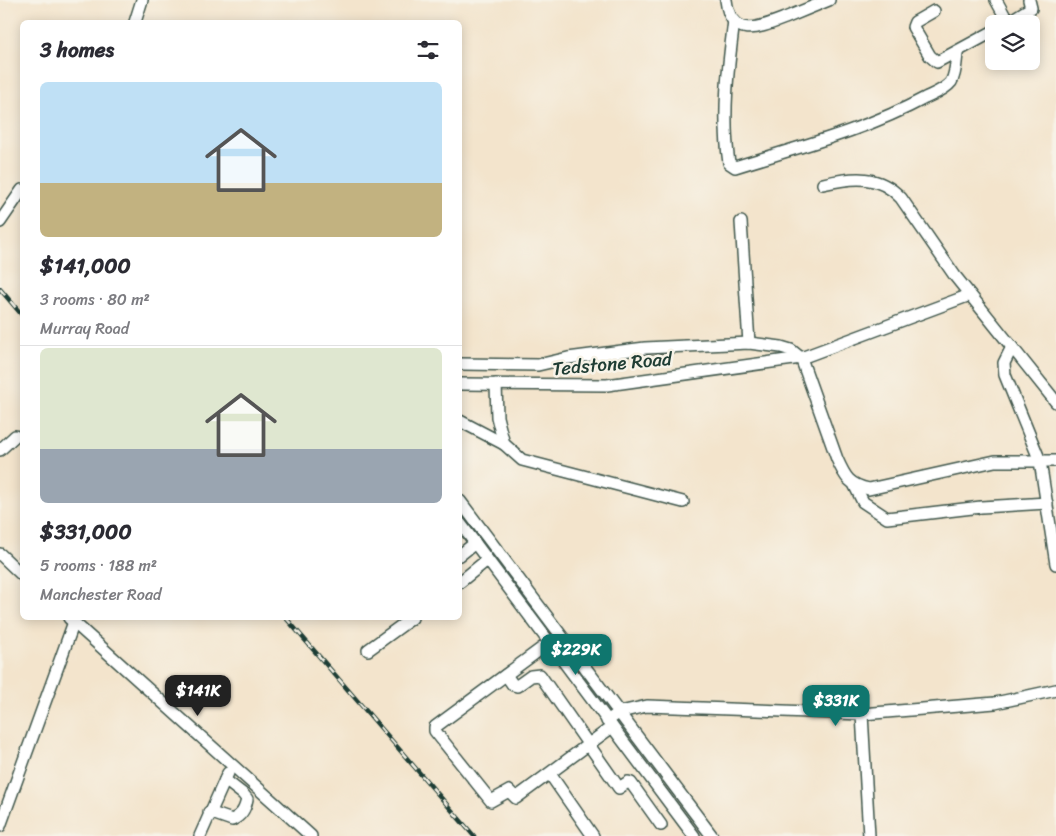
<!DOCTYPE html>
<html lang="en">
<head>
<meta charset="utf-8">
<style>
  body { margin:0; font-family:Sriracha,sans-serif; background:#f7f7f7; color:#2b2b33; height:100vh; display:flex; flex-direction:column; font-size:19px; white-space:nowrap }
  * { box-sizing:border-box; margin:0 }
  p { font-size:16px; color:#7c7c81 }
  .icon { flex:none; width:28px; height:28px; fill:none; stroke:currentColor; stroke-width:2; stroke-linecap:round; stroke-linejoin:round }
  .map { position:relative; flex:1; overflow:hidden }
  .drawer { position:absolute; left:20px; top:20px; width:442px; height:600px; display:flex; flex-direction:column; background:#fff; border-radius:8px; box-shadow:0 2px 12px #0003 }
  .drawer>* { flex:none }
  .fabs { position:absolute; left:985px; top:15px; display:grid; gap:10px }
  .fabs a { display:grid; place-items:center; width:55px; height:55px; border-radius:8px; background:#fff; box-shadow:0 2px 12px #0003; font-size:25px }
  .price { position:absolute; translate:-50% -42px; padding:0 11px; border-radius:10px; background:#0f766e; color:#fff; font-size:16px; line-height:32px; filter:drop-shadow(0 1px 2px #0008) }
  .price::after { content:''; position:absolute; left:50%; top:30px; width:15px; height:11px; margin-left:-8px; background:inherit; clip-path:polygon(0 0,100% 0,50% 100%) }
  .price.on { background:#222; color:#fff }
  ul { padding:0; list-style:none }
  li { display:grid; align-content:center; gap:10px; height:265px; padding:0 20px }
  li+li { border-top:1px solid #e1e1e2 }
  li span { display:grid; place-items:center; height:155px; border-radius:8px; color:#555 }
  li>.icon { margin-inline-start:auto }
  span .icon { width:90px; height:90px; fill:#fffc; stroke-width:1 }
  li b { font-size:21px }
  h2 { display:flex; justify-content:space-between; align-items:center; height:60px; padding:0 20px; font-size:21px }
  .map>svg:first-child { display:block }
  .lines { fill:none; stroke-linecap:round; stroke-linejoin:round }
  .minor-casing { stroke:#3f564b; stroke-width:14 }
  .path { stroke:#3f564b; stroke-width:2; stroke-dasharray:1 4; stroke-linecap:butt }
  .minor { stroke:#fff; stroke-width:11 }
  .rail-casing { stroke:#1f3d34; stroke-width:4.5 }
  .rail { stroke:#f7f3e8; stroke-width:2.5; stroke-dasharray:8; stroke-linecap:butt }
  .labels { text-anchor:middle; stroke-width:5; stroke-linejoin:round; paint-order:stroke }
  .street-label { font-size:19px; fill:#1f3d34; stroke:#f7f3e8 }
</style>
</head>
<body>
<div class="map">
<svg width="1056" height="836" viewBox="0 0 1056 836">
  <rect width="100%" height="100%" fill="#f7f3e8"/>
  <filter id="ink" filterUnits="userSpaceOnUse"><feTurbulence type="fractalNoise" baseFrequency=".02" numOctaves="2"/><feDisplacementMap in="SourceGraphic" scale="10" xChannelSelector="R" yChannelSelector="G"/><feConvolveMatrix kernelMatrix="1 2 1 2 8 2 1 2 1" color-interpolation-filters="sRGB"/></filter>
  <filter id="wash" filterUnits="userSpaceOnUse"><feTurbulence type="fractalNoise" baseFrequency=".0096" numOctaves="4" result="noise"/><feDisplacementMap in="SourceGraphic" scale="20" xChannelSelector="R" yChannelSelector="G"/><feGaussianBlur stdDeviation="1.12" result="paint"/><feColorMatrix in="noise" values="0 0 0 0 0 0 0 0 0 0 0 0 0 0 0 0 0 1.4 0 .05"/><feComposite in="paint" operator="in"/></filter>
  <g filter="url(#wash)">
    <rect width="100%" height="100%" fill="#f3e4cc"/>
  </g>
  <g filter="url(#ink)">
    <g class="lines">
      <g class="minor-casing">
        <g id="minor">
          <path d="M726,0C731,40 759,28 785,18C800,12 814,6 829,0"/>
          <polyline points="996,0 1008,22 1031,8 1029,0"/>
          <polyline points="934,11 915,22 913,27 930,56 937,62 994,31"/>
          <path d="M734,21C728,67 722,116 729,163L735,167C799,147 866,130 925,98C933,94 945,90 951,82C956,74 956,62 957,53"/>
          <polyline points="135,22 142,0"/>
          <path d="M823,184C853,177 879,174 901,198L955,276L1056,402"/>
          <polyline points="0,222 22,190"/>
          <polyline points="741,222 749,343"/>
          <polyline points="1012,347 1004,363 1005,375 1040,461 1056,564"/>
          <path d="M460,364L538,365L568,358L645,348L749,343L781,347L791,350L801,358L837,459C845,477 849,485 869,489L995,461H1056"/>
          <polyline points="460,384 607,385 801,358 970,295"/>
          <polyline points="496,384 497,417 504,444 522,460 683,502"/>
          <polyline points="460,421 504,444"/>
          <polyline points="0,450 15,436"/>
          <polyline points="855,486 863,502 887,518 981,507 1047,503"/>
          <polyline points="460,501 712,836"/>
          <polyline points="460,523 694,836"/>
          <polyline points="0,554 22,575"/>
          <polyline points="460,555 475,543"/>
          <polyline points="460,582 487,560"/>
          <polyline points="69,618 311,836"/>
          <polyline points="549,643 435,727 435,731 491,801 509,791 516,798 612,727"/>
          <polyline points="368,650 412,618"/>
          <polyline points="506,675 513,685 517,686 531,676 540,675 619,788 628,782 631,783 661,825"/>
          <polyline points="862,714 869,836"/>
          <polyline points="607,721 620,712 647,706 862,714 995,703 1056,690"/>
          <polyline points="550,774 593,836"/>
          <path d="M209,812L232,820C241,816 245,810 247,799L243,794L225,780"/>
          <polyline points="0,826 74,622"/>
          <polyline points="200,836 228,773"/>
        </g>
      </g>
      <polyline class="path" points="18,557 22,551"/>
      <use href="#minor" class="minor"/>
      <g class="rail-casing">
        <g id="rail">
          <polyline points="0,289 22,315"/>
          <polyline points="286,618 474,836"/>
        </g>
      </g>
      <use href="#rail" class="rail"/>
    </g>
  </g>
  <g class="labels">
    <g class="street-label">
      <text transform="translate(612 363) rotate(-5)" y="7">Tedstone Road</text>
    </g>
  </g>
</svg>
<div class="fabs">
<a><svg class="icon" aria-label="layers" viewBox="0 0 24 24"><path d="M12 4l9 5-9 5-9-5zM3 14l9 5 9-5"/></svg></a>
</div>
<b class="price" style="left:576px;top:676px">$229K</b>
<b class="price on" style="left:198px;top:717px">$141K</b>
<b class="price" style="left:836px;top:727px">$331K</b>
<section class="drawer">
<h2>3 homes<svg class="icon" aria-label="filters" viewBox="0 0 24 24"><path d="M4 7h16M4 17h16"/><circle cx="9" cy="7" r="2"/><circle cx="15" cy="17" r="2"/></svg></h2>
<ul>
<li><span style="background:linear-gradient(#bfe0f5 65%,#c2b280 0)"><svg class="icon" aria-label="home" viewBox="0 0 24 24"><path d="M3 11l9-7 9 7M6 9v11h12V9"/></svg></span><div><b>$141,000</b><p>3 rooms · 80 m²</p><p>Murray Road</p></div></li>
<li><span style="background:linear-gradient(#dfe7d0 65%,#9aa5b1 0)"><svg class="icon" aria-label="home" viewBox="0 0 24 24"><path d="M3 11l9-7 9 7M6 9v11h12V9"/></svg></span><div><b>$331,000</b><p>5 rooms · 188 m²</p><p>Manchester Road</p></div></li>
</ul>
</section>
</div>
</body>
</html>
